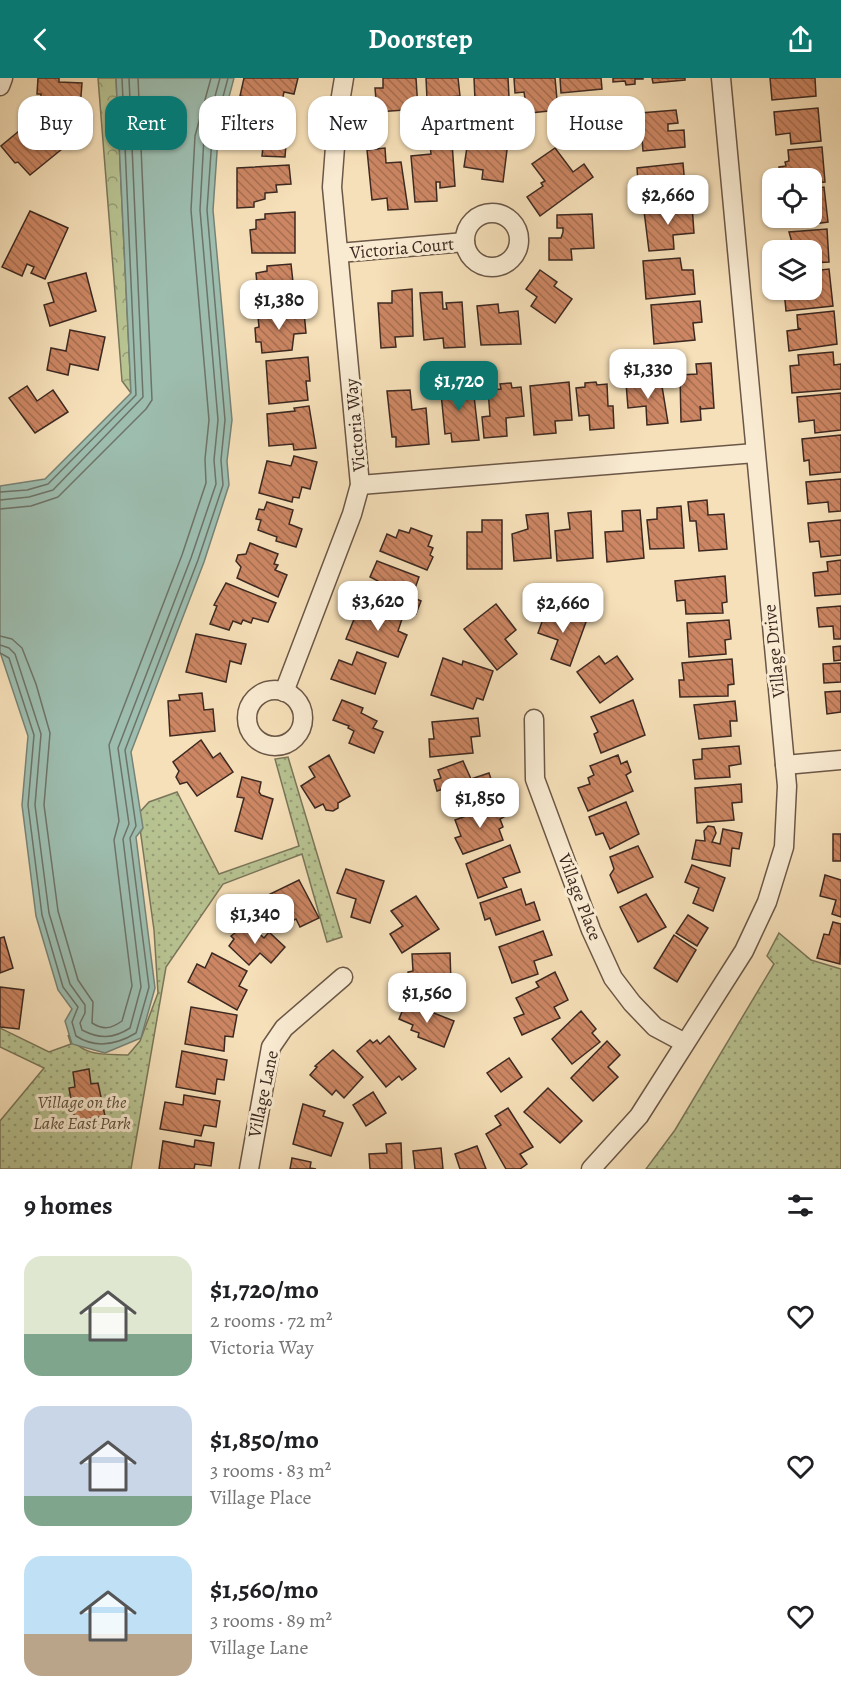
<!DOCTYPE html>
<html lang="en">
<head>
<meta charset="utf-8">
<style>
  body { margin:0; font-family:Alegreya,serif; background:#f2f2f2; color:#202124; height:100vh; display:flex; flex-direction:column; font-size:22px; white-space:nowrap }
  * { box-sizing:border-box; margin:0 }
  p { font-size:20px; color:#757577 }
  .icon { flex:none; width:33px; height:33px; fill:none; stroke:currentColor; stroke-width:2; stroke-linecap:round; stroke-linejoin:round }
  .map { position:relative; height:1091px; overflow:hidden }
  .panel { display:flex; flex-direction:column; background:#fff; flex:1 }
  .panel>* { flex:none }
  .guide { position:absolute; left:18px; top:18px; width:806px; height:54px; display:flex; gap:12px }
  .fabs { position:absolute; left:762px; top:90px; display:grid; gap:12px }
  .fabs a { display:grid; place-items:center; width:60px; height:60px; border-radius:12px; background:#fff; box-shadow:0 2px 4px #0004; font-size:30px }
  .price { position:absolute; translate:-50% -51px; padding:0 14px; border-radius:12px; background:#fff; color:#222; font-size:20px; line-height:39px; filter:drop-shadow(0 2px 3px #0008) }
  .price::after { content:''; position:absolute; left:50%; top:36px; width:18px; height:14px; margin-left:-9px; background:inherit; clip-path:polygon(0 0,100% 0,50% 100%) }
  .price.current { background:#0f766e; color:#fff }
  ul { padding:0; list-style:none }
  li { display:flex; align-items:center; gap:18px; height:150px; padding:0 24px }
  li span { display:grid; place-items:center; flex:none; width:168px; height:120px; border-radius:18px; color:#555 }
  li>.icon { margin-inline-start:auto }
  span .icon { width:72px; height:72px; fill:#fffc; stroke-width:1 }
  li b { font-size:26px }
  h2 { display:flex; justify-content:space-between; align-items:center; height:72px; padding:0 24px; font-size:26px }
  .chip { padding:0 21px; border-radius:18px; background:#fff; box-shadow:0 2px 4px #0004; font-size:21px; line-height:54px }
  .chip.current { background:#0f766e; color:#fff }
  header { display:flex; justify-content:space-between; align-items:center; height:78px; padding:0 24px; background:#0f766e; color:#fff; font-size:27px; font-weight:600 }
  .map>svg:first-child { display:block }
  .forest { fill:url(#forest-crowns); stroke:#7a765a; stroke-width:1.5 }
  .park { fill:url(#park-dots); stroke:#7a765a; stroke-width:1.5 }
  .water { fill:#9dbdaf; stroke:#778276; stroke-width:1.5 }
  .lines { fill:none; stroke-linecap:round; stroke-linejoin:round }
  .shore { stroke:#6d7368; stroke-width:1.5 }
  .building { fill:url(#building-back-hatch); stroke:#3d2921; stroke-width:1.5 }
  .minor-casing { stroke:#6b5747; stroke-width:21 }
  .minor { stroke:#f9ebd2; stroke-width:18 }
  .labels { text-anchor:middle; stroke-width:6; stroke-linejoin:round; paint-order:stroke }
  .street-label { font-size:18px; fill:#3d2921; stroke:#f9ebd2 }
  .park-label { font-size:18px; font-style:italic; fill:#5c503d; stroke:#f9ebd2 }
</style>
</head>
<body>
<header><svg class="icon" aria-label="back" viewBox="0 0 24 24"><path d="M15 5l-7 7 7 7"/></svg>Doorstep<svg class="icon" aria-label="share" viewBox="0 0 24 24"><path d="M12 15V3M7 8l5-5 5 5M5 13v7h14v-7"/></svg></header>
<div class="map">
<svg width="841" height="1091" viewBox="0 0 841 1091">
  <defs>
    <pattern id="forest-crowns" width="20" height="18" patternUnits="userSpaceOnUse" patternTransform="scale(1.5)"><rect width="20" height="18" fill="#b8c392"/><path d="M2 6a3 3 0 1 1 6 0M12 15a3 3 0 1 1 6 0" fill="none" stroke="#979e77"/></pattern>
    <pattern id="park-dots" width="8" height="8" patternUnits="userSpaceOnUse" patternTransform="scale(1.5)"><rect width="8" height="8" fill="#b8c392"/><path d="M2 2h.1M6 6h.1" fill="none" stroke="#979e77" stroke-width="1.8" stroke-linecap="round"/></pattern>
    <pattern id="building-back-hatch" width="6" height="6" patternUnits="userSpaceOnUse" patternTransform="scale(1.5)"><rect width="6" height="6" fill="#cc8663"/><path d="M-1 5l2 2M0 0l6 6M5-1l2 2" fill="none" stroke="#a76e51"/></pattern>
  </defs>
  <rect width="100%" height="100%" fill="#f6e0b9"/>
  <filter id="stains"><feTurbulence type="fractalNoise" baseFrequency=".00333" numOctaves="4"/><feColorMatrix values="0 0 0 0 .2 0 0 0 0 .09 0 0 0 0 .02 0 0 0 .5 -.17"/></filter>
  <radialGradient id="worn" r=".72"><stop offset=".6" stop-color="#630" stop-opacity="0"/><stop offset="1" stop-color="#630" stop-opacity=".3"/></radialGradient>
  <polygon class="forest" points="98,0 116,0 131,315 122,303"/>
  <g class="park">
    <path d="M288,679L342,859L327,864L302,776L223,806L166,889L131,1091H0V1043L44,990L0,969V950L49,974L71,966L68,957C84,979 102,976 128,977L140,963L158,915L154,852L138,736L149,724L177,714L219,796L299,768L275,681Z"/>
    <polygon points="779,855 811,882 841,891 841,1091 646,1091 675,1052 774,886 767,878"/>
  </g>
  <polygon class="water" points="116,0 234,0 218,60 213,132 232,342 227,383 229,407 204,484 131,674 143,750 136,759 155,910 141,960 105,975 72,966 65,943 72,931 58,912 36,838 22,727 28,658 0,574 0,408 45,401 131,315"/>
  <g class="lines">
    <g class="shore">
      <polyline points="0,414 27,412 48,406 136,317 122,0"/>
      <polyline points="0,422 29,419 53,412 143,319 129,0"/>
      <polyline points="0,431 31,428 58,419 146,331 152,322 138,0"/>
      <path d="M0,558L12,561L22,570L36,606L50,655L44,727L58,833L78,902L93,924L92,945C103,952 111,951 122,943L132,908L114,762L119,743L109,667L182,477L206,405L205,381L209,342L191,132L195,58L211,0"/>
      <path d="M0,567L9,570L15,576L41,656L35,727L49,835L70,906L85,927V935L80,945L82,952C99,961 113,961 130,950L141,909L123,761L129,746L118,670L191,480L216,406L214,382L218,342L200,132L204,59L220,0"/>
      <path d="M0,575L9,580L34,657L28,727L42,837L63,909L78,929L72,944L76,958C96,971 116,967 136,955L149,909L130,760L136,748L125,672L198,482L223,407L221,382L225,342L207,132L212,60L228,0"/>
    </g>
  </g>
  <g class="building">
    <polygon points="38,0 59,0 59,4 82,5 79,44 47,42 47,31 41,31 41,16 37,16"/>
    <polygon points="244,0 298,0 294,16 284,14 281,27 240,18"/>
    <polygon points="383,0 416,0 418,31 377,34 375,10 383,10"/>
    <polygon points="426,0 458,0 460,18 427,21"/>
    <polygon points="474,0 508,0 509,19 475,22"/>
    <polygon points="514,0 555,0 558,32 521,36 521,28 526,27 524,14 515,15"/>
    <polygon points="560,0 601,0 602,11 561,15"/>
    <polygon points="613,0 643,0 643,1 635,1 635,6 626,7 625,3 613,4"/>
    <polygon points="652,0 685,0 685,2 653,5"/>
    <polygon points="770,0 815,0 816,18 772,22"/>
    <polygon points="235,27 277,32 278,51 287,52 285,79 262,78 263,68 243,66 243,57 238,56 238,42 234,42"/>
    <polygon points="818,30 821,63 791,66 790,55 776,57 774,34"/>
    <polygon points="676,32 678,45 668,46 668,53 684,52 685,69 643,73 640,35"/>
    <polygon points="44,49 62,71 30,97 18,84 15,85 1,68 19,53 27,63"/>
    <polygon points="469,56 508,64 503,104 482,101 483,92 464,89"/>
    <polygon points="452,64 455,108 440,110 440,104 436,104 437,123 415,124 411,78 431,76 430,66"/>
    <polygon points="822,69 825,104 812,105 812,100 779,100 779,89 786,88 785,84 789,83 788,72"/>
    <polygon points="385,70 386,85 401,84 408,131 388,132 387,120 372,122 367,72"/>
    <polygon points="555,70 573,94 584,86 593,99 540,138 527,119 543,108 541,105 545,103 532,86"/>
    <polygon points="683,85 685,108 678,109 679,121 632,125 631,106 638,105 637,90"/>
    <polygon points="289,87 291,106 276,107 277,114 265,115 265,121 254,124 254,129 237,130 237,90"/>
    <polygon points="824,109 828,144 791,149 790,140 812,140 812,111"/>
    <polygon points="692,127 694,155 673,157 674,171 649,173 644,133"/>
    <polygon points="30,133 68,150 45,201 31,195 34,189 27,186 22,198 2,189"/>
    <polygon points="295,134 295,175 252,175 250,152 256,151 256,142 265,141 265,136"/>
    <polygon points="592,136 594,170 571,171 572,182 549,182 549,160 561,160 563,154 563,150 557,150 557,137"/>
    <polygon points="827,151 829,184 812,185 812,172 780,172 780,170 793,168 789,154"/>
    <polygon points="680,180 682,192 693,192 695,216 646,221 643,183"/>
    <polygon points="291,186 293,204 300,203 302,223 259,227 256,195 267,193 267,188"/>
    <polygon points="829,191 833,228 786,233 784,212 812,212 812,193"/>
    <polygon points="540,192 557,204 554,208 572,221 555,245 531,228 537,219 526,211"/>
    <polygon points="86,195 96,233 50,248 44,227 54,224 48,205"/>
    <polygon points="412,211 413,258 395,259 396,269 381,270 378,225 392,225 392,213"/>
    <polygon points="442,214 443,231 447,231 446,225 462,224 465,269 444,270 443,260 424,262 420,215"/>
    <polygon points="700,223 702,244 693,245 695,262 654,266 651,227"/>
    <polygon points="498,226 499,235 518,233 521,266 481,267 477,228"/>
    <polygon points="834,233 837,266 789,273 787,253 801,251 798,250 797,237"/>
    <polygon points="304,234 306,255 294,256 292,272 262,275 261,264 256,264 255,250 259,249 258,239"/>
    <polygon points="70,252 105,259 98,292 70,286 68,297 47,292 51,270 66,273"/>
    <polygon points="833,274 834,287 841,286 841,311 792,315 790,288 799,287 798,277"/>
    <polygon points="308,279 310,303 306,303 308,322 269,326 266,283"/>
    <polygon points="711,285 714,330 701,331 700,328 701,342 681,344 680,297 697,296 696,286"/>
    <polygon points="661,302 668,345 647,347 646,328 628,330 626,305"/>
    <polygon points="459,304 460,310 473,309 479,362 452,364 451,355 445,356 440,305"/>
    <polygon points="569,304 572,342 555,343 556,355 534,357 530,308"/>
    <polygon points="596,304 597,307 607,306 608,328 613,328 614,350 590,352 589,337 579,338 576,310 585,309 585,305"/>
    <polygon points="511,305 512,310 521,309 524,338 506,340 507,358 484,360 482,339 490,338 488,312 501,311 500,306"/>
    <polygon points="27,308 37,323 53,312 68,334 35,355 9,320"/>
    <polygon points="410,312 412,332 426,330 429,366 396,369 396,359 392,359 387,313"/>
    <polygon points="841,315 841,352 815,355 814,342 799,344 797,319"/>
    <polygon points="309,328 316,370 294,372 293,366 269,368 267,336 295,333 294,330"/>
    <polygon points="841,357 841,394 810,397 809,382 804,383 802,361"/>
    <polygon points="294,378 317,384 310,411 302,409 299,420 293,419 292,424 259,415 267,383 291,388"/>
    <polygon points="841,401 841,433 829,434 828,424 808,426 806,404"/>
    <polygon points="707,422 708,437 724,436 727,471 699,473 696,443 690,443 688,424"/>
    <polygon points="267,424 293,432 289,446 302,451 296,469 276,463 277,459 258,452 261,442 256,441 259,431 264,432"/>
    <polygon points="681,428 684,470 650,471 647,442 657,441 657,430"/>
    <polygon points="640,432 644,480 607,484 605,454 623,453 622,433"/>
    <polygon points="591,433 593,480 557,483 555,453 570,451 568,435"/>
    <polygon points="548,435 551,480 514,483 512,456 528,451 526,437"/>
    <polygon points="482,442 502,442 502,491 467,491 467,454 482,454"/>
    <polygon points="841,442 841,477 821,479 819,463 810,464 808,445"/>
    <polygon points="411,450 432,458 428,468 433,470 430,477 433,479 427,492 380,473 387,456 396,460 399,452 409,455"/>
    <polygon points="250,465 278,476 274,486 278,487 275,492 287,497 278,519 237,500 241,489 236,483 238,477 246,476"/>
    <polygon points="841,482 841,516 815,518 813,495 828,493 827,484"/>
    <polygon points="377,483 419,499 412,519 421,523 416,536 399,533 401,530 371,519 378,503 370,499"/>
    <polygon points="725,498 727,524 722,525 723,535 686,536 685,522 677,523 675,503"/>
    <polygon points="226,505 276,525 268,544 253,540 251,545 243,542 241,546 233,543 229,552 210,546 217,528 214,527"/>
    <polygon points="496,526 516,552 505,561 517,576 497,592 464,551"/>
    <polygon points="369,528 402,541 398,553 407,557 398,579 346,561 357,534 366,537"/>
    <polygon points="841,528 841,561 834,561 833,548 819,549 817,530"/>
    <polygon points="547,530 586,544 570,588 551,581 558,562 538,555"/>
    <polygon points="729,542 731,561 725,562 726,576 689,579 687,545"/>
    <polygon points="196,556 246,566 241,586 230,583 226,604 186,594"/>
    <polygon points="841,568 841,582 834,583 833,569"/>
    <polygon points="357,574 386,585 375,616 331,601 339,582 352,587"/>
    <polygon points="599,578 605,586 617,578 633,601 600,625 577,594"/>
    <polygon points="443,580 462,587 463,583 493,593 483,622 477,620 473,631 431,617"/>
    <polygon points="732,581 734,606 728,607 728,618 680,619 679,602 684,602 682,585"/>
    <polygon points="841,585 841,604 824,605 823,586"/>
    <polygon points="841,613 841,634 827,636 825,614"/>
    <polygon points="202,615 204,632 213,631 215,653 170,658 168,623 180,622 179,617"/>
    <polygon points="342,622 363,630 361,635 377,643 373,650 383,654 374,675 349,665 354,653 348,650 349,648 333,642"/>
    <polygon points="633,622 645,657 601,675 594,656 598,654 591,639"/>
    <polygon points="735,623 737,643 730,643 731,658 699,661 694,627"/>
    <polygon points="478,640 480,658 471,659 473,675 430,679 429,661 434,661 432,644"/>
    <polygon points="201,662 213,680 220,675 233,694 197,718 187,704 180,706 176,699 179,693 173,684"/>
    <polygon points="739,668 741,686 729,688 730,699 695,701 693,682 702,681 702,671"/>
    <polygon points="329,677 350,718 338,725 338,730 333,733 326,732 323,726 315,730 301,708 315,699 309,689"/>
    <polygon points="618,677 621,686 627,683 631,694 626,697 633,713 588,733 578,710 590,706 588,700 594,697 590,688"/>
    <polygon points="463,683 471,701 489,695 496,716 476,723 474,717 448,726 443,711 437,713 434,702 441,700 438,692"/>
    <polygon points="242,699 261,704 259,714 261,717 273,721 262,761 235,753 244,720 237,719"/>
    <polygon points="741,706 742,724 732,725 734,742 697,745 695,710"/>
    <polygon points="626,724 639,756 610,771 603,755 596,757 589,739"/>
    <polygon points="499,726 504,739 500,741 503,749 499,751 503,762 463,776 455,760 461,758 455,742"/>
    <polygon points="708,748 714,749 716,755 712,764 720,766 723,751 742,755 739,771 732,770 730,788 692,781 696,762 705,763 704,753"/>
    <rect x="833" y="756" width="8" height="27"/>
    <polygon points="510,767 520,794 503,800 507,809 478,820 466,786"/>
    <polygon points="638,768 653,799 618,815 610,797 614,791 610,779"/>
    <polygon points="692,787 725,800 713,833 693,825 699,810 685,804"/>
    <polygon points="346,791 384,803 370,845 351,839 356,821 337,815"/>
    <polygon points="825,797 841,802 841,839 832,836 836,822 820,818"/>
    <polygon points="299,802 319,840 300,849 296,841 284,847 268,817"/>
    <polygon points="521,811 526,827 534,824 540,842 496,857 490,840 485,842 480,825"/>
    <polygon points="646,816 666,849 638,864 620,829"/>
    <polygon points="416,818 439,851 402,875 390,856 403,848 391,833"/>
    <polygon points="688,837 708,850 697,868 676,855"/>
    <polygon points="833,844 841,846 840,886 817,880 824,856 829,857"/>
    <polygon points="248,845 264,860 269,854 285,869 271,885 260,875 249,887 229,868 234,861 231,858"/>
    <polygon points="543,853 552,877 534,883 538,896 512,905 499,869"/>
    <polygon points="674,857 696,872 677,904 654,890"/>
    <polygon points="4,859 13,890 0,895 0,860"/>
    <polygon points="212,875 247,893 239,908 247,912 237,932 188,904 197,886 205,890"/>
    <polygon points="450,875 451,905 432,906 432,912 409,913 408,894 413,893 412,876"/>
    <polygon points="555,894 568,922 554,929 560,940 522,957 514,940 524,936 516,920 539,909 536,904"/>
    <polygon points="0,909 24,912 19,951 0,949"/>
    <polygon points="406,924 454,943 444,969 418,959 419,955 411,952 413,947 399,941"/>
    <polygon points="191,929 237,937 233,959 225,958 224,973 185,966"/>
    <polygon points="581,933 596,951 592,955 600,964 572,986 552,961"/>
    <polygon points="389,958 416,991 402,1002 399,998 386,1009 357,973 370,962 373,965 377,962 380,966"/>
    <polygon points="607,963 620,977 608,989 618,999 593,1023 571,1000"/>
    <polygon points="333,972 363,999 344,1020 336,1012 332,1017 310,997 317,989 315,988"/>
    <polygon points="182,973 227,982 224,1002 217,1001 215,1016 176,1009"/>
    <polygon points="509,980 522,999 501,1014 487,995"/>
    <polygon points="89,991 91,1006 98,1005 105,1038 75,1043 69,1010 75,1009 73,994"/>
    <polygon points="548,1010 582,1043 560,1065 524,1034"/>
    <polygon points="373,1014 386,1035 366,1048 353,1027"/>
    <polygon points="184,1017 220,1023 216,1049 204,1047 201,1058 160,1051 165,1024 183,1027"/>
    <polygon points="303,1026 325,1033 323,1038 343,1045 331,1078 293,1066"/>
    <polygon points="508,1030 533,1069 520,1076 527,1086 520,1091 506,1091 486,1056 501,1047 495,1038"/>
    <polygon points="195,1062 214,1065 211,1088 195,1086 194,1091 159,1091 163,1063 194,1069"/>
    <polygon points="401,1065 402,1091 370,1091 369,1076 387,1075 386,1066"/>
    <polygon points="477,1068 486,1091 460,1091 455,1076"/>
    <polygon points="441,1070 443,1091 415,1091 413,1073"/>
    <polygon points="292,1080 311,1084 310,1090 316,1091 290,1091"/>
  </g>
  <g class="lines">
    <g class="minor-casing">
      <g id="minor">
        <polyline points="0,8 3,0"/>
        <circle cx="492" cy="162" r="27"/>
        <polyline points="339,175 465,164"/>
        <polyline points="360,407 755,375"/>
        <circle cx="275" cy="640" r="28"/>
        <polyline points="284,614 352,436 360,407 332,109 337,42 344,0"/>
        <polyline points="534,641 535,701 591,852 613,900 632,925 655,949 685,965"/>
        <polyline points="785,687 841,682"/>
        <polyline points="249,1091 271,969 284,950 343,899"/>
        <polyline points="591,1091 639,1038 744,873 767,824 784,769 787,708 721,0"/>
      </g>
    </g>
    <use href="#minor" class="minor"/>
  </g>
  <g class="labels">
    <g class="street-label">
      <text transform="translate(402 170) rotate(-5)" y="6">Victoria Court</text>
      <text transform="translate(355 347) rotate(-95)" y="6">Victoria Way</text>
      <text transform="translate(774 573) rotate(-96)" y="6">Village Drive</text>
      <text transform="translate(580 819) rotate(69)" y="6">Village Place</text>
      <text transform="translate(263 1016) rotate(-78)" y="6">Village Lane</text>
    </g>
    <g class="park-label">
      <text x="82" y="1030">Village on the<tspan x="82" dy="21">Lake East Park</tspan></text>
    </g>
  </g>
  <rect width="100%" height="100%" filter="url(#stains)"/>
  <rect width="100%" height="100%" fill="url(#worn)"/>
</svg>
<div class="fabs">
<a><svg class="icon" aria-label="locate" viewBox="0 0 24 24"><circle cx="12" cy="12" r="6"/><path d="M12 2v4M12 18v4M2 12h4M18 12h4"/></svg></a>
<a><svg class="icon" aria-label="layers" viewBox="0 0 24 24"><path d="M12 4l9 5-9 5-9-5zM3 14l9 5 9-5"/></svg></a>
</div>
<b class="price" style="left:668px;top:148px">$2,660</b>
<b class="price" style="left:279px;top:253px">$1,380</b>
<b class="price" style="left:648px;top:322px">$1,330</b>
<b class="price current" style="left:459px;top:334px">$1,720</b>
<b class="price" style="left:378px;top:554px">$3,620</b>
<b class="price" style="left:563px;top:556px">$2,660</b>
<b class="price" style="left:480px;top:751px">$1,850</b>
<b class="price" style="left:255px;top:867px">$1,340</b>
<b class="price" style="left:427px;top:946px">$1,560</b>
<div class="guide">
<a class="chip">Buy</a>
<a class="chip current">Rent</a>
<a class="chip">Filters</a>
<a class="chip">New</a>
<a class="chip">Apartment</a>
<a class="chip">House</a>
</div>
</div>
<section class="panel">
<h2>9 homes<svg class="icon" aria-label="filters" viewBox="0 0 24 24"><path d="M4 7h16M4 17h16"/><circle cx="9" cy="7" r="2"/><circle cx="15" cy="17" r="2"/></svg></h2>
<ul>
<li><span style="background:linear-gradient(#dfe7d0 65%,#7fa58c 0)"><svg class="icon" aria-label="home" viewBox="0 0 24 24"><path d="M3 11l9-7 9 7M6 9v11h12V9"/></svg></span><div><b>$1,720/mo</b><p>2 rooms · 72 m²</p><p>Victoria Way</p></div><svg class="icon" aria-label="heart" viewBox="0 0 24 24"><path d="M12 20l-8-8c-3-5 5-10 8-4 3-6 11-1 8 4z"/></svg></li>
<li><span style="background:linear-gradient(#c9d6e8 75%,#7fa58c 0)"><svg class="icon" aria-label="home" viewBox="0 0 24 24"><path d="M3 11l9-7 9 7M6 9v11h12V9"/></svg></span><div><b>$1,850/mo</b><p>3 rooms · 83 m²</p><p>Village Place</p></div><svg class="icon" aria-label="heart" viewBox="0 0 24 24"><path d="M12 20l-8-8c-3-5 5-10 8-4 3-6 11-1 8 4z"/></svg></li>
<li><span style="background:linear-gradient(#bfe0f5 65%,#b9a48a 0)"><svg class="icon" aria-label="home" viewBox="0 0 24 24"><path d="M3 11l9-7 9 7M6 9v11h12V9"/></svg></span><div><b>$1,560/mo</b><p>3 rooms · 89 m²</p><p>Village Lane</p></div><svg class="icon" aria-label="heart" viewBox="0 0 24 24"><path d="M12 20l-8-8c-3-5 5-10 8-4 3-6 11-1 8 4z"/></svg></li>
</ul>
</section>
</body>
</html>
